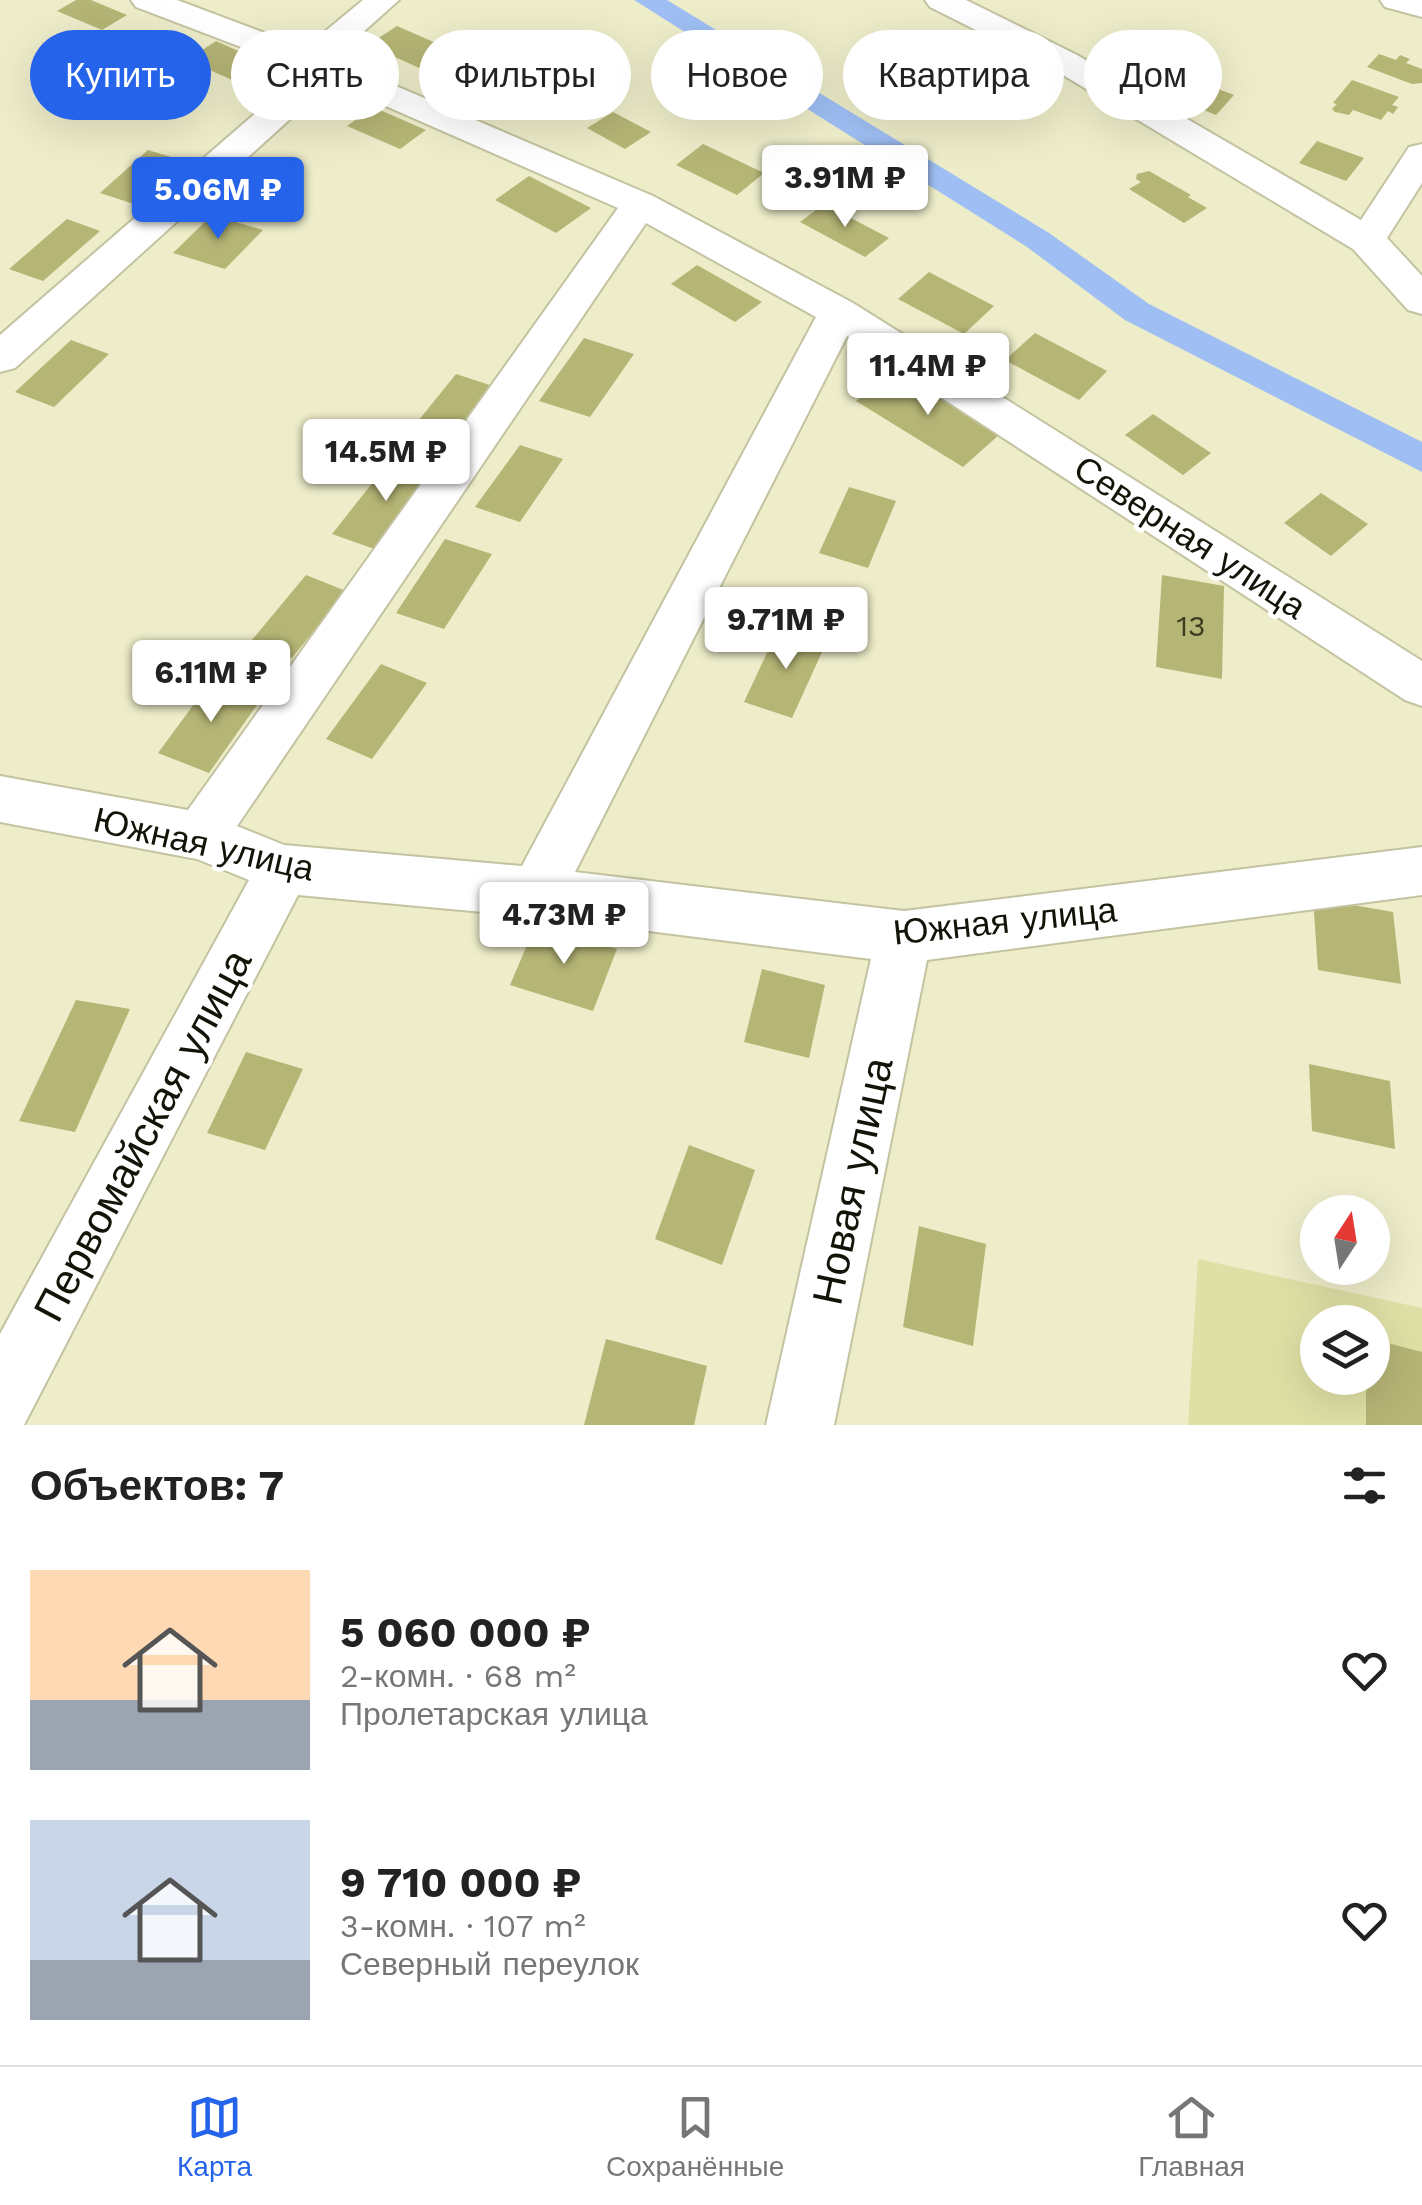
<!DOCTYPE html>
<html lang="ru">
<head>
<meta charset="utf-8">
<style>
  body { margin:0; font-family:"Work Sans",sans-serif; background:#f2f2f2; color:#222; height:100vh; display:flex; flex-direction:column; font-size:38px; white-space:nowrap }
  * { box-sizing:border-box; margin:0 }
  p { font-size:32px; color:#767676 }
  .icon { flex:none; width:55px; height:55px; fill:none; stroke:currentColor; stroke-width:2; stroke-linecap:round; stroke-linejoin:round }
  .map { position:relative; height:1425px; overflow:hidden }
  .side { display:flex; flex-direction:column; background:#fff; flex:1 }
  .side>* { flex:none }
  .top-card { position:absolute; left:30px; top:30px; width:1362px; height:90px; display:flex; gap:20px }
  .needle { width:65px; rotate:12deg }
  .tools { position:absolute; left:1300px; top:1195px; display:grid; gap:20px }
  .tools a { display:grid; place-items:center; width:90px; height:90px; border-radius:50%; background:#fff; box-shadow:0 10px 40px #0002; font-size:50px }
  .price { position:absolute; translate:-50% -85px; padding:0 22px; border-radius:10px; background:#fff; color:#222; font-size:32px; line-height:65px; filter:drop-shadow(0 2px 5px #0008) }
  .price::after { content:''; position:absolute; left:50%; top:60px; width:30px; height:22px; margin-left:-15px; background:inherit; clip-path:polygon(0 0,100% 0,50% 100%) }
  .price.active { background:#2563eb; color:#fff }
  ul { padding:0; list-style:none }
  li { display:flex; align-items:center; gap:30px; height:250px; padding:0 30px }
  li span { display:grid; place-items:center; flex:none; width:280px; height:200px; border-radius:0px; color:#555 }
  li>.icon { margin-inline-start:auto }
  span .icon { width:120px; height:120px; fill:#fffc; stroke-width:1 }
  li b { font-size:42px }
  h2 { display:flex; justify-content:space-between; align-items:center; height:120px; padding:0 30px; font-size:42px }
  .chip { padding:0 35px; border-radius:45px; background:#fff; box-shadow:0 10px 40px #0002; font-size:35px; line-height:90px }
  .chip.active { background:#2563eb; color:#fff }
  .dock { display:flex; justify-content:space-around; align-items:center; height:140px; border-top:2px solid #e0e0e0; background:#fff; font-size:28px; color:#767676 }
  .dock a { display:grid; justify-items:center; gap:5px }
  .dock .active { color:#2563eb }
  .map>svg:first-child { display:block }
  .green { fill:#dfe0a5; fill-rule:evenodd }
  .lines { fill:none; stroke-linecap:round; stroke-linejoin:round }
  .canal { fill:#9fbff4; fill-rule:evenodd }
  .building { fill:#b5b576 }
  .minor-casing { stroke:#c3c3a1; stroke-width:4 }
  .minor { fill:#fff; fill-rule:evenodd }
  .labels { text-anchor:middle; stroke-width:9; stroke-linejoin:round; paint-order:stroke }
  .number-label { font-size:30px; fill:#3c3c23 }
  .street-label { font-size:35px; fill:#131307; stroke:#fff }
  .near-street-label { font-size:42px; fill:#131307; stroke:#fff }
</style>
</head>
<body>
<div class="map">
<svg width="1422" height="1425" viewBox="0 0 1422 1425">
  <rect width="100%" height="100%" fill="#ededca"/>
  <path class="green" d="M1198,1259L1422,1308V1425H1188ZM1318,1322H1372V1378H1318Z"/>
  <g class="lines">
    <polygon class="canal" points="634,0 667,0 1049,233 1149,304 1422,442 1422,472 1125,320 1027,247"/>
  </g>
  <g class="building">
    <polygon points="76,0 91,0 127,15 102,30 57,11"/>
    <polygon points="397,26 452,50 424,70 368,45"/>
    <polygon points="216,41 268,64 239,83 187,60"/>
    <polygon points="1379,54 1396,60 1400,55 1410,59 1406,63 1422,69 1422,83 1412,84 1367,67"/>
    <polygon points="507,60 552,85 523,102 478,77"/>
    <polygon points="1186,79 1192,79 1234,95 1216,115 1201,109 1192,112 1185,109 1186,103 1165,91 1172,83 1181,84"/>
    <polygon points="1352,80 1399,97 1392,105 1398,107 1393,114 1388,111 1381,120 1353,110 1349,115 1335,112 1332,109 1337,104 1333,103"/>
    <polygon points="373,107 426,130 400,149 347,126"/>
    <polygon points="613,112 651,132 625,149 587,128"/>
    <polygon points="1317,141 1364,158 1346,181 1299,163"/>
    <polygon points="703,144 764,173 737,195 676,165"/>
    <polygon points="148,150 181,160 134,204 100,193"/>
    <polygon points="1149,171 1191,195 1188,197 1207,208 1184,223 1129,189 1141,182 1136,179 1137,174"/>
    <polygon points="529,176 591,208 556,233 495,200"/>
    <polygon points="824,204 889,238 865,257 800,222"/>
    <polygon points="212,215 263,230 225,269 173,253"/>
    <polygon points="67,219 100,231 43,281 9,269"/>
    <polygon points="697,265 762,302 735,322 671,284"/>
    <polygon points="929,272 994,306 964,334 898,299"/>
    <polygon points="1035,333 1107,371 1079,400 1005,360"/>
    <polygon points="584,338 634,354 590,417 539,401"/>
    <polygon points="71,340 109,354 54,407 15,392"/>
    <polygon points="894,370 1000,434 963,467 856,401"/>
    <polygon points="456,374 502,389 458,447 410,431"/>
    <polygon points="1153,414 1211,453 1183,475 1125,435"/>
    <polygon points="520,445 563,459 520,522 475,507"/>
    <polygon points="393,457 439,473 380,551 332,534"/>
    <polygon points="849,487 896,501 868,568 819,553"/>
    <polygon points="1321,493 1368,524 1331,556 1284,523"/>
    <polygon points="445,539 492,554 444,629 396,613"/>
    <polygon points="306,575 346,591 292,658 251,641"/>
    <polygon points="1162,575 1224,586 1222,679 1156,667"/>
    <polygon points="780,625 827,641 792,718 744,702"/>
    <polygon points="381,664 427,683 372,759 326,739"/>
    <polygon points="214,677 264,695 209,773 158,753"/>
    <polygon points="1313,898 1393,912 1401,984 1318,970"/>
    <polygon points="536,924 617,949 593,1011 510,985"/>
    <polygon points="762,969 825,985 809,1058 744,1042"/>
    <polygon points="76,1000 130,1009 75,1132 19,1121"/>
    <polygon points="246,1052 303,1069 265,1150 207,1133"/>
    <polygon points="1309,1064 1390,1081 1395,1149 1312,1131"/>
    <polygon points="689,1145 755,1170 722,1265 655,1239"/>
    <polygon points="919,1226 986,1244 973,1346 903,1327"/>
    <polygon points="606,1339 707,1366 694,1425 584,1425"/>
    <polygon points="1372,1339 1422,1352 1422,1425 1366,1425 1366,1378 1372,1378"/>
  </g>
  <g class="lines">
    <g class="minor-casing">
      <g id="minor">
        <path d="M131,0H177L305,48L363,0H399L333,59L653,196L853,303L1422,661V706L1405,700L847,336L575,872L904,911L1422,847V895L927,960L834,1425H766L871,959L537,917L298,895L24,1425H0V1334L249,880L197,859L0,822V776L188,810L618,208L331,82L15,368L0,372V335L304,71L136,7ZM646,223L816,317L522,866L284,845L237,826Z"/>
        <polygon points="925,0 966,0 1077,55 1361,220 1409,147 1422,144 1422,183 1387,238 1422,276 1422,314 1408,310 1353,249 1053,69 930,7"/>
        <polygon points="1380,0 1422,0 1422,17 1385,7"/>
      </g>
    </g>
    <use href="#minor" class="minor"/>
  </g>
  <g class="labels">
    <g class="number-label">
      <text x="1191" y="636">13</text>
    </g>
    <g class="street-label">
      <text transform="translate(1190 537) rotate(33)" y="12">Северная улица</text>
      <text transform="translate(204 844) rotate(13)" y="12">Южная улица</text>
      <text transform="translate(1005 921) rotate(-6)" y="12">Южная улица</text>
    </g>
    <g class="near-street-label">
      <text transform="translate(142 1135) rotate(-62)" y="15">Первомайская улица</text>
      <text transform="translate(852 1181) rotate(-78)" y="15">Новая улица</text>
    </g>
  </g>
</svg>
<div class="tools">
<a><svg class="needle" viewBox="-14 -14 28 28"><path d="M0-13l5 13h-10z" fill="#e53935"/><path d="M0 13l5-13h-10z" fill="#767676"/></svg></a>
<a><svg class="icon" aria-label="layers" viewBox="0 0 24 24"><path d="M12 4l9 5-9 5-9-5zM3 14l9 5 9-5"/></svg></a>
</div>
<b class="price" style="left:845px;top:230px">3.91M ₽</b>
<b class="price active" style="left:218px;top:242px">5.06M ₽</b>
<b class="price" style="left:928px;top:418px">11.4M ₽</b>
<b class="price" style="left:386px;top:504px">14.5M ₽</b>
<b class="price" style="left:786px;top:672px">9.71M ₽</b>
<b class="price" style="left:211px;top:725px">6.11M ₽</b>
<b class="price" style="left:564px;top:967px">4.73M ₽</b>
<div class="top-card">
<a class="chip active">Купить</a>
<a class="chip">Снять</a>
<a class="chip">Фильтры</a>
<a class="chip">Новое</a>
<a class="chip">Квартира</a>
<a class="chip">Дом</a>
</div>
</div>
<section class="side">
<h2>Объектов: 7<svg class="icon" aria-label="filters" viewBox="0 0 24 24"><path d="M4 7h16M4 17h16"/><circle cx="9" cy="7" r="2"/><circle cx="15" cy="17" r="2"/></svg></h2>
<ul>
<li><span style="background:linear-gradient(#ffd9b3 65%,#9aa5b1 0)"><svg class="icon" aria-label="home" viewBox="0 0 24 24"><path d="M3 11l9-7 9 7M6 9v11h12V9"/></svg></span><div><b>5 060 000 ₽</b><p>2-комн. · 68 m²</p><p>Пролетарская улица</p></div><svg class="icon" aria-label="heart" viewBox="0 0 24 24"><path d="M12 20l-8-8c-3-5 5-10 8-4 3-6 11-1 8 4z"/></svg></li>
<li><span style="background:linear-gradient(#c9d6e8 70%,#9aa5b1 0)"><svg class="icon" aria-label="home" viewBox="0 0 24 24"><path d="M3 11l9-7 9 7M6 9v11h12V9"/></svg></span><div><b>9 710 000 ₽</b><p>3-комн. · 107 m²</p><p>Северный переулок</p></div><svg class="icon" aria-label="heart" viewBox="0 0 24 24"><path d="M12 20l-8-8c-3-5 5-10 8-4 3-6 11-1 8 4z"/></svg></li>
</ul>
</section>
<nav class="dock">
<a class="active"><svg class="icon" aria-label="map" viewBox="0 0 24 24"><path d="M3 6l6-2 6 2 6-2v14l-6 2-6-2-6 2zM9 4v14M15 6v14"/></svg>Карта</a>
<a><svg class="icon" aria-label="saved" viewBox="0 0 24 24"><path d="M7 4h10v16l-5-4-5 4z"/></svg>Сохранённые</a>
<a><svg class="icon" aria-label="home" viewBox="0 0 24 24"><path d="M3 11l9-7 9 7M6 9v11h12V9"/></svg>Главная</a>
</nav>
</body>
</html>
